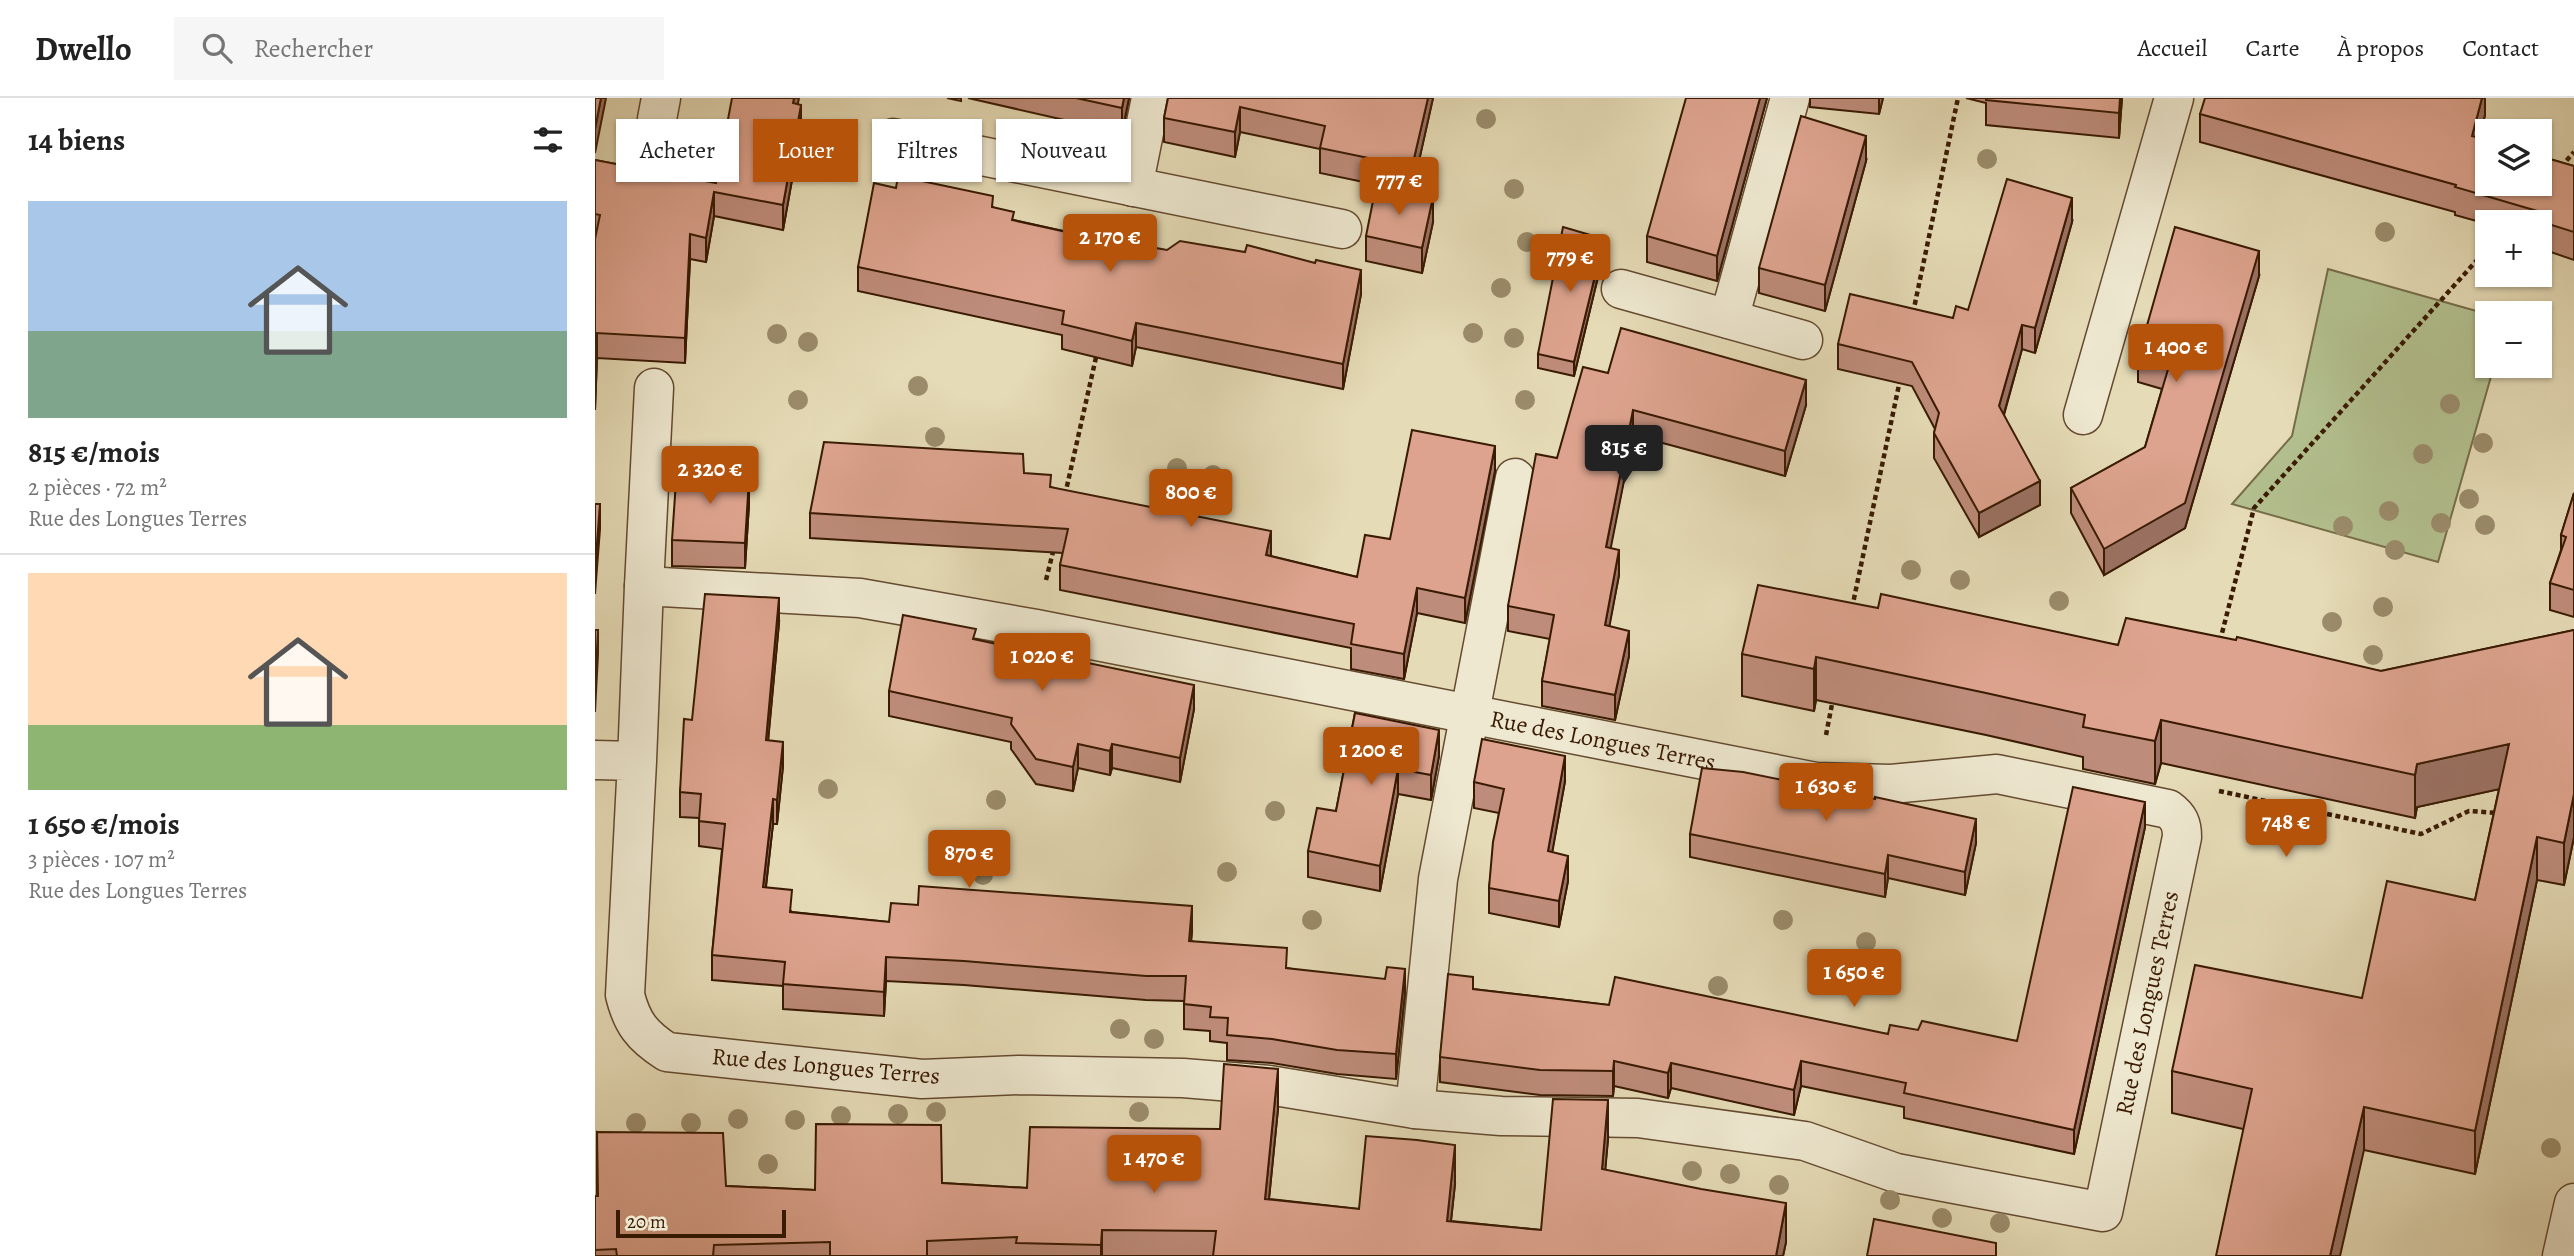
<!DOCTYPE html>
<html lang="fr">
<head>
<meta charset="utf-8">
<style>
  body { margin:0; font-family:Alegreya,serif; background:#f6f6f6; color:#222; height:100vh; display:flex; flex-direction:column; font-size:26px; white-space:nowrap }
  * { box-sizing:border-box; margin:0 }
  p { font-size:23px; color:#767676 }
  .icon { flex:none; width:38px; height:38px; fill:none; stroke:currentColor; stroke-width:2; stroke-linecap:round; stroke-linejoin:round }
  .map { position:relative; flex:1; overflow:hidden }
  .panel { display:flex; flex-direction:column; background:#fff; width:595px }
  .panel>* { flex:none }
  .banner { position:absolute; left:21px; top:21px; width:665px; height:63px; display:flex; gap:14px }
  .fabs { position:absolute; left:1880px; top:21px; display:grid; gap:14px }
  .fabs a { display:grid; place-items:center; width:77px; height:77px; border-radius:0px; background:#fff; box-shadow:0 2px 5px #0004; font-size:35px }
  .scale { position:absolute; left:21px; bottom:18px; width:170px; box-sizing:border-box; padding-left:7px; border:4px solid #391a03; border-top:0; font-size:19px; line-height:24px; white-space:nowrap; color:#391a03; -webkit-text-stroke:5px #eee8d0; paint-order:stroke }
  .price { position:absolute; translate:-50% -60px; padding:0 16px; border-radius:7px; background:#b45309; color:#fff; font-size:23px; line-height:46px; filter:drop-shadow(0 2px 4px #0008) }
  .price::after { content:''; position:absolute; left:50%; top:42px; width:21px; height:16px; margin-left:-10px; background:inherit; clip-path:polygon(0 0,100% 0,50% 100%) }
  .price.current { background:#222; color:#fff }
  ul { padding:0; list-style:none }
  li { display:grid; align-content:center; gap:14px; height:371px; padding:0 28px }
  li+li { border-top:2px solid #e0e0e0 }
  li span { display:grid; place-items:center; height:217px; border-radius:0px; color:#555 }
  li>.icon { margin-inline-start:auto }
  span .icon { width:126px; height:126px; fill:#fffc; stroke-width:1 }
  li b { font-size:30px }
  h2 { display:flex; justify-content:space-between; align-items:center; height:84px; padding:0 28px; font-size:30px }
  .tag { padding:0 24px; border-radius:0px; background:#fff; box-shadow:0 2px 5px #0004; font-size:24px; line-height:63px }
  .tag.current { background:#b45309; color:#fff }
  header { display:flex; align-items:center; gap:42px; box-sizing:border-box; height:98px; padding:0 35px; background:#fff; border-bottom:2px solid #e0e0e0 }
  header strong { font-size:33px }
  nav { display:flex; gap:38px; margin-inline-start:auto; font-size:24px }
  .search { width:490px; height:63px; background:#f6f6f6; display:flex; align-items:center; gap:18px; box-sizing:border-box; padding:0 24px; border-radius:0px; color:#767676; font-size:26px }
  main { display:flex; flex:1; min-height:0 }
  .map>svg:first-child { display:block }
  .green { fill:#b3c08f; stroke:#766d49; stroke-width:2 }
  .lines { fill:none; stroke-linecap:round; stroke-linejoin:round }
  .minor-casing { stroke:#644a30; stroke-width:41 }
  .path { stroke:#391a03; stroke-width:4.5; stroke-dasharray:5 3.5; stroke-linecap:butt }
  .minor { stroke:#eee8d0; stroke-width:38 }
  .tree { fill:#9b8c6b }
  .wall { fill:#be8c7a; stroke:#391a03; stroke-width:2 }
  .shaded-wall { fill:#9b7263; stroke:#391a03; stroke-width:2 }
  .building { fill:#dda38e; stroke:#391a03; stroke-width:2 }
  .labels { text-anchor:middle; stroke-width:5; stroke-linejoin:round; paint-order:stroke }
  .street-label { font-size:24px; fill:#391a03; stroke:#eee8d0 }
</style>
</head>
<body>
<header>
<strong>Dwello</strong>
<div class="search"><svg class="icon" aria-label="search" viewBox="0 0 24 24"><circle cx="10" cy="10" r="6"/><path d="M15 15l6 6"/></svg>Rechercher</div>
<nav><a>Accueil</a><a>Carte</a><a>À propos</a><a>Contact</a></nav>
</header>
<main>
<section class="panel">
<h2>14 biens<svg class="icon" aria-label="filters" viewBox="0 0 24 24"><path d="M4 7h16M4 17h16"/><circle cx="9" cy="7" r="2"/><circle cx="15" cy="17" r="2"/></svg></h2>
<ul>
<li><span style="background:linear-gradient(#a9c7e8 60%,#7fa58c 0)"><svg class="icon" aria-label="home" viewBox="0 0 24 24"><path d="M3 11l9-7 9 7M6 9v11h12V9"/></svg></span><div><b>815 €/mois</b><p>2 pièces · 72 m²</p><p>Rue des Longues Terres</p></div></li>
<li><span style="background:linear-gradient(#ffd9b3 70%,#8fb573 0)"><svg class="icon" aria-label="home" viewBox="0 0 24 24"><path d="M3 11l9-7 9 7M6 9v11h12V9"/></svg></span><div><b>1 650 €/mois</b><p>3 pièces · 107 m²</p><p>Rue des Longues Terres</p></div></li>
</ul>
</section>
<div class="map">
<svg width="1979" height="1158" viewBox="0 0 1979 1158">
  <rect width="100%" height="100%" fill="#e5dbb6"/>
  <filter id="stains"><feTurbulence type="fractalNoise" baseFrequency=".00286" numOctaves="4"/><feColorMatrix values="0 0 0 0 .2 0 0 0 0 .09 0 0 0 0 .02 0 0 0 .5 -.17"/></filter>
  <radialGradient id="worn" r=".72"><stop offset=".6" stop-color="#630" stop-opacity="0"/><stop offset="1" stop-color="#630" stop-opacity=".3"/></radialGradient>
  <polygon class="green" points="1733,171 1892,216 1892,268 1899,268 1843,464 1637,406 1697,338"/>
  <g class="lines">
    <g class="minor-casing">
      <g id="minor">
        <polyline points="62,21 66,0"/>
        <polyline points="298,40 747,131"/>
        <polyline points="538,89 556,0"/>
        <polyline points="1026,191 1208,242"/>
        <polyline points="1134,221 1195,0"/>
        <polyline points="1488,317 1579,0"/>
        <polyline points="49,488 59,290"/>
        <path id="s1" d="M0,662L42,663L49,488L265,500L441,531L1221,684L1296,686L1402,676L1573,711C1584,719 1587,726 1587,739L1508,1114L1301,1075L1210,1043L1043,1020L906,1018L820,1011L674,987L588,980L424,977L327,981L72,954C47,938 37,925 30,897L42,663"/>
        <polyline points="820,1011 843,781 920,380"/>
        <polyline points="1967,1158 1979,1105"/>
      </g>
    </g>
    <g class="path">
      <polyline points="1966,69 1979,54"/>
      <polyline points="1318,215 1363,0"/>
      <polyline points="470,397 502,255"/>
      <polyline points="451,482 459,450"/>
      <polyline points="1257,510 1305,282"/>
      <polyline points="1625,543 1659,410 1892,151"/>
      <polyline points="1231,637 1238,601"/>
      <polyline points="1624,693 1826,736 1874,713 1903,715"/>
    </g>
    <use href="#minor" class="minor"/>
  </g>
  <g class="tree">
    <circle cx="891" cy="21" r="10"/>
    <circle cx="1392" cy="61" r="10"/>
    <circle cx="919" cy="91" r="10"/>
    <circle cx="1790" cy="134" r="10"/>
    <circle cx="932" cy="144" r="10"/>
    <circle cx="906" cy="190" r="10"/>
    <circle cx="878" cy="235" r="10"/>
    <circle cx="182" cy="236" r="10"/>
    <circle cx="919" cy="240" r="10"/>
    <circle cx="213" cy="244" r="10"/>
    <circle cx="323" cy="288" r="10"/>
    <circle cx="203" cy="302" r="10"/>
    <circle cx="930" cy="302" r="10"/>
    <circle cx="1855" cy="306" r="10"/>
    <circle cx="340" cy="339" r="10"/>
    <circle cx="1888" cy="345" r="10"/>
    <circle cx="1828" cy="356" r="10"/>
    <circle cx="582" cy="370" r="10"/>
    <circle cx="618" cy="377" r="10"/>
    <circle cx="1874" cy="401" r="10"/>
    <circle cx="1794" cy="413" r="10"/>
    <circle cx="1846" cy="425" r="10"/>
    <circle cx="1890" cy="427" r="10"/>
    <circle cx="1748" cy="428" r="10"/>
    <circle cx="1800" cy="452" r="10"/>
    <circle cx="1316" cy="472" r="10"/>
    <circle cx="1365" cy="482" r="10"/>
    <circle cx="1464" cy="503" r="10"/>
    <circle cx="1788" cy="509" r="10"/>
    <circle cx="1737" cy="524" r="10"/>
    <circle cx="1778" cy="557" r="10"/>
    <circle cx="233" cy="691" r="10"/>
    <circle cx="401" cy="702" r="10"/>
    <circle cx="680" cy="713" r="10"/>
    <circle cx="347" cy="757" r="10"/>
    <circle cx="373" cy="759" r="10"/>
    <circle cx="632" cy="774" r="10"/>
    <circle cx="388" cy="777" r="10"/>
    <circle cx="717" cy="822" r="10"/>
    <circle cx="1188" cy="822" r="10"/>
    <circle cx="1271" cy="844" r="10"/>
    <circle cx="1223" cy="874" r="10"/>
    <circle cx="1264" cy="880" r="10"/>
    <circle cx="1123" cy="888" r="10"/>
    <circle cx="525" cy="931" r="10"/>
    <circle cx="559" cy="941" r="10"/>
    <circle cx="341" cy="1014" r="10"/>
    <circle cx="544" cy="1014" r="10"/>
    <circle cx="303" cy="1016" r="10"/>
    <circle cx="246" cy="1018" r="10"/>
    <circle cx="143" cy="1021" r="10"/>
    <circle cx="200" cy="1022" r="10"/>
    <circle cx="41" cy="1025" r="10"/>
    <circle cx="96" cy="1025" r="10"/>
    <circle cx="1956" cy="1050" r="10"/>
    <circle cx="173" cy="1066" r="10"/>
    <circle cx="1097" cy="1073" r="10"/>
    <circle cx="1135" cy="1076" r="10"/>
    <circle cx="1184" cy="1087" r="10"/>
    <circle cx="1295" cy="1102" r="10"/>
    <circle cx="1347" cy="1120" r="10"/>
    <circle cx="1405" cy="1125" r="10"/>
  </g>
  <g class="wall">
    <polygon points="352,0 366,0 366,3"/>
    <polygon points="373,0 534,0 527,35"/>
    <polygon points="573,0 838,0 817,94 725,75 725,51 645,34 640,59 569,44 569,20"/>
    <polygon points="1172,0 1122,183 1052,164 1052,138"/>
    <polygon points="1215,0 1288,0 1284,16 1215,9"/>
    <polygon points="1371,0 1527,0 1524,40 1391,27 1391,5"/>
    <polygon points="1890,0 1890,17 1884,40 1979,68 1979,162 1947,151 1947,141 1944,141 1944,124 1892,124 1892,126 1860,117 1860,114 1605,44 1605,16"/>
    <polygon points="203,7 206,32 188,132 119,118 111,164 95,161 90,265 2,260 0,312 0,62 121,85"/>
    <polygon points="1271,63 1230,213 1164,195 1164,170"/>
    <polygon points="398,109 419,122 554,152 766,196 748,291 541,249 537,268 467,251 467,237 263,193 263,169"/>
    <polygon points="838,124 827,175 771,163 771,138"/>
    <polygon points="1477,124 1440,255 1427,251 1409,317 1445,407 1384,439 1339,360 1339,335 1340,331 1317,288 1243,271 1243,246 1358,220 1373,212"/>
    <polygon points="1009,154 979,278 943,270 943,256"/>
    <polygon points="1664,178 1590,430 1509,477 1476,415 1476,390 1550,349 1567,291 1543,284 1543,259"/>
    <polygon points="1013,275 1211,307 1190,378 1038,337 1015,450 1024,477 1014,528 1034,558 1020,622 947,608 947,583 955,541 913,533 913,508"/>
    <polygon points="900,373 870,525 822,515 809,581 756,571 756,550 465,492 465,467 468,455 215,440 215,415 456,389 676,458 762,479 795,441"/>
    <polygon points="145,380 154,406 150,470 77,468 77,442"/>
    <polygon points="1979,395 1979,519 1955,512 1955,485 1966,452 1966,437"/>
    <polygon points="1283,510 1523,547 1786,573 1979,532 1979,739 1969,787 1942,782 1880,1076 1769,1052 1648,1031 1577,1015 1577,973 1767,900 1880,802 1904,691 1822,709 1820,720 1566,665 1560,686 1488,671 1488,659 1391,637 1221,602 1219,613 1147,598 1147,556"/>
    <polygon points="184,525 173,642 188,668 182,726 178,726 171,789 197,814 294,824 597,833 596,843 692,870 810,895 801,981 742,976 677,965 632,962 632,945 615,943 615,933 589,931 589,903 551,902 369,887 291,883 289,918 188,911 188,888 117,882 117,857 127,751 104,748 104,720 85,719 85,694 97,622"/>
    <polygon points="381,541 599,611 585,684 517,670 515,677 483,670 478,693 441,686 416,651 416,644 294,618 294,593"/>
    <polygon points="760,615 844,658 836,702 803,696 785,793 713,779 713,753 741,713"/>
    <polygon points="970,683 957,754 973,783 964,829 894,815 894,790 904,715 879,710 879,684"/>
    <polygon points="1550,729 1479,1056 1309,1020 1309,1009 1206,988 1199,1017 1076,990 1073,1000 1019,988 1018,998 945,997 845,984 845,959 878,891 1014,907 1293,936 1323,932 1422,943"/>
    <polygon points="1095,736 1381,745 1370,797 1293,780 1290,799 1095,759"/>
    <polygon points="683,1011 674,1101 764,1111 860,1086 856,1123 946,1132 1013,1041 1010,1072 1191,1144 1188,1158 0,1158 0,1098 2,1098 2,1034 131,1088 220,1092 347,1085 432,1090 625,1031"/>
  </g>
  <g class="shaded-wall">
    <polygon points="6,0 11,0 0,55 0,31"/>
    <polygon points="199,0 204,0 198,30 198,5"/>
    <polygon points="529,0 534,0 527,35 527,10"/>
    <polygon points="833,0 838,0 817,94 817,69"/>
    <polygon points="1165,0 1172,0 1122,183 1122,158"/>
    <polygon points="1284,0 1288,0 1284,16"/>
    <polygon points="1525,0 1527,0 1524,40 1524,15"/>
    <polygon points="1887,0 1890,0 1890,17 1877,65 1877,38"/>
    <polygon points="206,7 206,32 188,132 188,107"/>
    <polygon points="645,9 645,34 640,59 640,34"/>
    <polygon points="1271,38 1271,63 1230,213 1230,187"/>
    <polygon points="119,94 119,118 111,164 111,140"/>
    <polygon points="838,99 838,124 827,175 827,150"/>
    <polygon points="1477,100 1477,124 1440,255 1440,230"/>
    <polygon points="95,136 95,161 90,265 90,240"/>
    <polygon points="1009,141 1009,154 979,278 979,264"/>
    <polygon points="1664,153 1664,178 1590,430 1509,477 1509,451"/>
    <polygon points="766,172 766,196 748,291 748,266"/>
    <polygon points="541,225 541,249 537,268 537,243"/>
    <polygon points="1427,227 1427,251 1404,333 1404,308"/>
    <polygon points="2,235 2,260 0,312 0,288"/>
    <polygon points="1211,282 1211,307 1190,378 1190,353"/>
    <polygon points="1038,312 1038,337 1011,474 1011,449"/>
    <polygon points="900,348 900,373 870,525 870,500"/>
    <polygon points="154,381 154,406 150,470 150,445"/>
    <polygon points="1445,383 1445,407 1384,439 1384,415"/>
    <polygon points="5,406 5,431 0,496 0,471"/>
    <polygon points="676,433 676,458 671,457"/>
    <polygon points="1024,452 1024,477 1010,552 1010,527"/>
    <polygon points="822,490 822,515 809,581 809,556"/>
    <polygon points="184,500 184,525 171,666 171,642"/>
    <polygon points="3,532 3,556 0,614 0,590"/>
    <polygon points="1034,533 1034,558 1020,622 1020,597"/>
    <polygon points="1221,559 1221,602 1219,613 1219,571"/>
    <polygon points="599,587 599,611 585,684 585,660"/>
    <polygon points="1566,622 1566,665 1560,686 1560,643"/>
    <polygon points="844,632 844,658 836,702 836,677"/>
    <polygon points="188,644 188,668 182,726 182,702"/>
    <polygon points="483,646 483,670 478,693 478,669"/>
    <polygon points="517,646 517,670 515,677 515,653"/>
    <polygon points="1914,646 1914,689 1822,709 1820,720 1820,677 1822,666"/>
    <polygon points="970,658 970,683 953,778 953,753"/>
    <polygon points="803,671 803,696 785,793 785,768"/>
    <polygon points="1979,696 1979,739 1969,787 1969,745"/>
    <polygon points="178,701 178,726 168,813 168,789"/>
    <polygon points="1550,704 1550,729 1479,1056 1479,1032"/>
    <polygon points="1381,721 1381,745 1370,797 1370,774"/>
    <polygon points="1942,739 1942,782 1880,1076 1880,1033"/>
    <polygon points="1293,757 1293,780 1290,799 1290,776"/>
    <polygon points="973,758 973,783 964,829 964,803"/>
    <polygon points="597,808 597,833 594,867 594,843"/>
    <polygon points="291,859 291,883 289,918 289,894"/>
    <polygon points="810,871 810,895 801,981 801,956"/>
    <polygon points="1019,963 1019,988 1018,998 1018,973"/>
    <polygon points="1206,963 1206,988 1199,1017 1199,992"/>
    <polygon points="1076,965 1076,990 1073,1000 1073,975"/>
    <polygon points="683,971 683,1011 670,1140 670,1101"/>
    <polygon points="1013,1002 1013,1041 1007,1110 1007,1071"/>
    <polygon points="1769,1009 1769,1052 1745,1158 1735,1158"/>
    <polygon points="860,1047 860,1086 852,1158 852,1123"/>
    <polygon points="1191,1105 1191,1144 1188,1158 1181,1158"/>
    <polygon points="507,1132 507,1158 506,1158 506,1147"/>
  </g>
  <g class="building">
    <polygon points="0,0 6,0 0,31"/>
    <polygon points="137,0 199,0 198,5 206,7 188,107 119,94 111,140 95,136 90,240 2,235 0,288 0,141 5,117 0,116 0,62 121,85"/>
    <polygon points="481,0 529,0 527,10"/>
    <polygon points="573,0 833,0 817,69 725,50 730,28 645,9 640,34 569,20"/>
    <polygon points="1091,0 1165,0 1122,158 1052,138"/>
    <polygon points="1391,0 1525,0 1524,15 1391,2"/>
    <polygon points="1610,0 1887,0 1877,38 1892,42 1892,86 1944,86 1944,58 1979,68 1979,134 1947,124 1949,115 1860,89 1861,87 1605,16"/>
    <polygon points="1206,18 1271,38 1230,187 1164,170"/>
    <polygon points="303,78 398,98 397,109 419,114 417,122 554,152 555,149 572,152 585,143 650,154 652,147 720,165 721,162 766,172 748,266 541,225 537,243 467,226 469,213 263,169 279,85 301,90"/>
    <polygon points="1412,81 1477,100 1440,230 1427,227 1404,308 1445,383 1384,415 1339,335 1344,315 1317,264 1243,246 1255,196 1358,220 1361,208 1373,212"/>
    <polygon points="781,88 838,99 827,150 771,138"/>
    <polygon points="968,129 1009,141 979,264 943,256"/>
    <polygon points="1580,129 1664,153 1590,405 1509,451 1476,390 1550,349 1574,268 1543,259"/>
    <polygon points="1026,230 1211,282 1190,353 1038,312 1011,449 1024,452 1010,527 1034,533 1020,597 947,583 959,517 913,508 941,356 962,360 988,269 1013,275"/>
    <polygon points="817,332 900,348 870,500 822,490 809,556 756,546 759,526 465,467 473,431 215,415 229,344 428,356 429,375 456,377 455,389 676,433 671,457 762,479 770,437 795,441"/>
    <polygon points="82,368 145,373 144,379 154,381 150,445 77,442"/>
    <polygon points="1979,395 1979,492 1955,485 1971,439 1966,437"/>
    <polygon points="0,406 5,406 0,471"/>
    <polygon points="1163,487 1283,510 1286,496 1523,547 1531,520 1641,542 1642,539 1786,573 1979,532 1979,696 1969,745 1942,739 1880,1033 1769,1009 1735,1158 1621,1158 1657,991 1577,973 1600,867 1767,900 1792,783 1880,802 1914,646 1822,666 1820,677 1566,622 1560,643 1488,629 1490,617 1391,595 1221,559 1219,571 1147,556"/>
    <polygon points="110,496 184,500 171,642 188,644 182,702 178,701 168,789 197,792 195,814 294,824 296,805 323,807 324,788 597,808 594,843 692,850 691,870 790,881 792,869 810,871 801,956 742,952 677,941 632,937 633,920 615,919 616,909 589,906 591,878 551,878 369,863 291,859 289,894 188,886 190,864 117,857 130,726 104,723 106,696 85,694 89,621 97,622"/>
    <polygon points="308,517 381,531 378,541 599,587 585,660 517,646 515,653 483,646 478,669 441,661 416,626 417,620 294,593"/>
    <polygon points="0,532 3,532 0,590"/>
    <polygon points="760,615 844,632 836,677 803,671 785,768 713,753 722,710 741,713"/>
    <polygon points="887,641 970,658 953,753 973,758 964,803 894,790 898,744 909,691 879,684"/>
    <polygon points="1107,670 1148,674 1280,701 1280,699 1381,721 1370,774 1293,757 1290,776 1095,736"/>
    <polygon points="1478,689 1550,704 1479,1032 1309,995 1311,985 1206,963 1199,992 1076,965 1073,975 1019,963 1018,973 945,972 845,959 853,876 878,879 878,891 1014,907 1020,879 1293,936 1295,927 1323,932 1327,923 1422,943"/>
    <polygon points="629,966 683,971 670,1101 764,1111 771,1038 822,1042 860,1047 852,1123 946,1132 958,1001 1013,1002 1007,1071 1106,1091 1191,1105 1181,1158 618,1158 621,1133 507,1132 506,1147 421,1145 422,1139 332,1143 332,1158 235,1158 235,1144 119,1147 118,1158 22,1158 21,1151 0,1152 0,1098 3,1098 2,1034 128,1035 131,1088 220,1092 221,1026 346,1027 347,1085 432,1090 435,1029 625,1031"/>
    <polygon points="1279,1121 1401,1145 1401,1158 1272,1158"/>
  </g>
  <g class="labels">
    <g class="street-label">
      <text dy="8" stroke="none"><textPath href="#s1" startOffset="1190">Rue des Longues Terres</textPath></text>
      <text transform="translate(1552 905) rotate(-78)" y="8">Rue des Longues Terres</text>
      <text transform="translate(231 968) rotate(5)" y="8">Rue des Longues Terres</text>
    </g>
  </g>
  <rect width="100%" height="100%" filter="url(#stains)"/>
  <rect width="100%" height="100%" fill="url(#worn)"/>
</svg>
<div class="fabs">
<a><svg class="icon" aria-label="layers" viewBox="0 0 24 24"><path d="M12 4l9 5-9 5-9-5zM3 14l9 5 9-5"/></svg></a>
<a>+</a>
<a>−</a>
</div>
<div class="scale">20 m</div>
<b class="price" style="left:804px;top:119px">777 €</b>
<b class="price" style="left:515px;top:176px">2 170 €</b>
<b class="price" style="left:975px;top:196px">779 €</b>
<b class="price" style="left:1581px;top:286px">1 400 €</b>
<b class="price current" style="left:1029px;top:387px">815 €</b>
<b class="price" style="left:115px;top:408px">2 320 €</b>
<b class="price" style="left:596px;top:431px">800 €</b>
<b class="price" style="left:447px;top:595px">1 020 €</b>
<b class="price" style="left:776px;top:689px">1 200 €</b>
<b class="price" style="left:1231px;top:725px">1 630 €</b>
<b class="price" style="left:1691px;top:761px">748 €</b>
<b class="price" style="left:374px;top:792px">870 €</b>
<b class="price" style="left:1259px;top:911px">1 650 €</b>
<b class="price" style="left:559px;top:1097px">1 470 €</b>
<div class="banner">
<a class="tag">Acheter</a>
<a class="tag current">Louer</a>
<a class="tag">Filtres</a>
<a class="tag">Nouveau</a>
</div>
</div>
</main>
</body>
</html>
